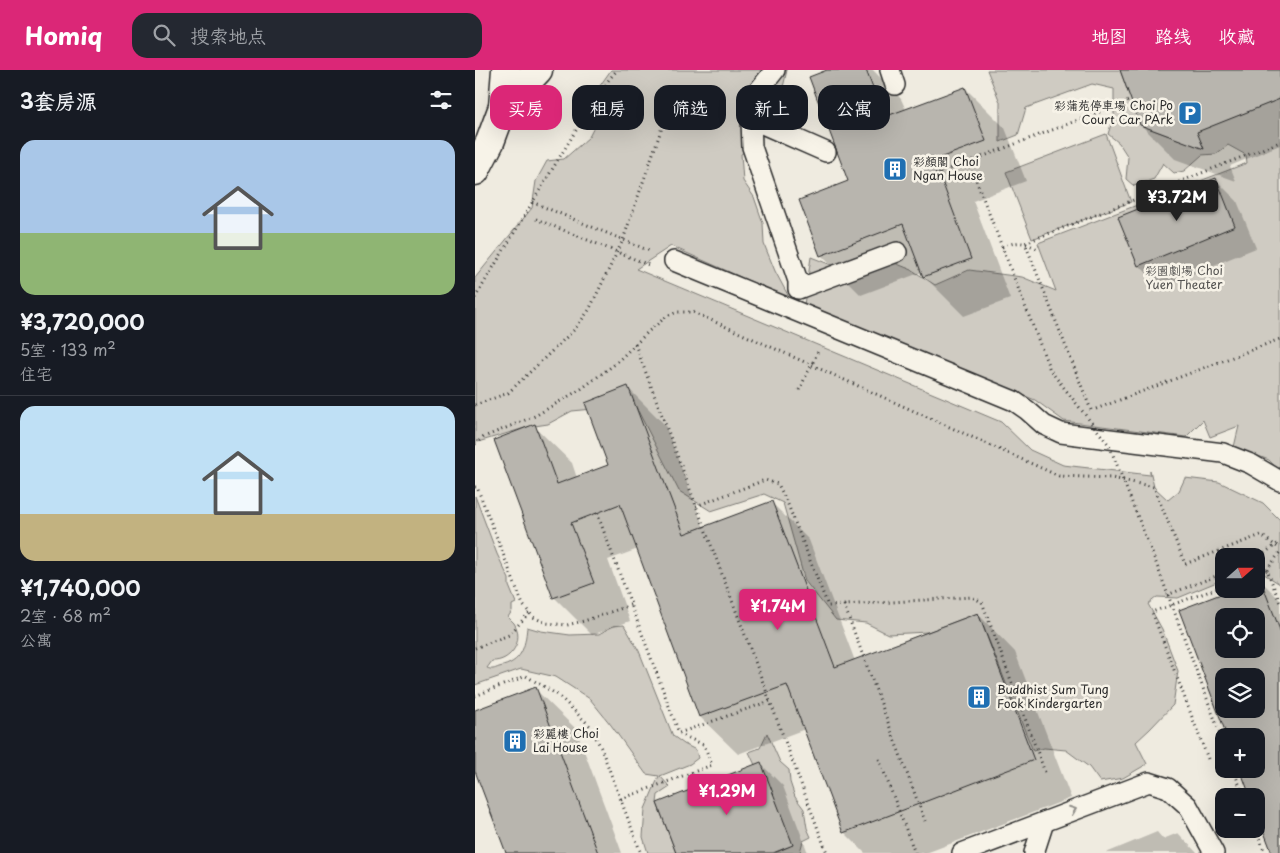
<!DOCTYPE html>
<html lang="zh">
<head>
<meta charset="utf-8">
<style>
  body { margin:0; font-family:"Playpen Sans","LXGW WenKai TC",sans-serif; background:#242831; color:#f1f3f6; height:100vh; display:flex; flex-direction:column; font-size:19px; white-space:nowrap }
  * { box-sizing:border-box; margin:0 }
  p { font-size:16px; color:#9ea1a6 }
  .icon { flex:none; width:28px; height:28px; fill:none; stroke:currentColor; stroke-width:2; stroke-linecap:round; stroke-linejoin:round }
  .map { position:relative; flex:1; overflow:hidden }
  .sheet { display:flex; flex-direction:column; background:#171b24; width:475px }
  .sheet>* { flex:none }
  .top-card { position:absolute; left:15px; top:15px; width:475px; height:45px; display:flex; gap:10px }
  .needle { width:32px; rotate:69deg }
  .tools { position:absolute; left:740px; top:478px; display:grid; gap:10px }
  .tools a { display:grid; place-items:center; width:50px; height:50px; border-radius:10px; background:#171b24; box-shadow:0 5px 20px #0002; font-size:25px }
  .price { position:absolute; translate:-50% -42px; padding:0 11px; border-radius:5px; background:#db2777; color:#fff; font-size:16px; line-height:32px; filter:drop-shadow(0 1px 2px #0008) }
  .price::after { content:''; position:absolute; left:50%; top:30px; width:15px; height:11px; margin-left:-8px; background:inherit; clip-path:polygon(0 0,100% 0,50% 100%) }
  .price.active { background:#222; color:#fff }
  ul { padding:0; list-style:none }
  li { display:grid; align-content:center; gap:10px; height:265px; padding:0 20px }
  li+li { border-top:1px solid #363941 }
  li span { display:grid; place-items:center; height:155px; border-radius:15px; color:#555 }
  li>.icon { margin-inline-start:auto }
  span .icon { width:90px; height:90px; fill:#fffc; stroke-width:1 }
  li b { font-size:21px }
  h2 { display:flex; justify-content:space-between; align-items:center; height:60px; padding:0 20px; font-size:21px }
  .pill { padding:0 18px; border-radius:15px; background:#171b24; box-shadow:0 5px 20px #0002; font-size:18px; line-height:45px }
  .pill.active { background:#db2777; color:#fff }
  header { display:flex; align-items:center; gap:30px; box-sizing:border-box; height:70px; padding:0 25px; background:#db2777; color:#fff }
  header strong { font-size:24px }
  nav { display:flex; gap:28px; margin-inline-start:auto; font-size:18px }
  .search { width:350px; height:45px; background:#242831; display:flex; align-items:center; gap:12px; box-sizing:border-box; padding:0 18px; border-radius:15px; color:#9ea1a6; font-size:19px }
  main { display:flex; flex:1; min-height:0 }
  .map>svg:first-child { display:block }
  .green { fill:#cfcbc2; stroke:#7d7b76 }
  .shadow { fill:#0003; fill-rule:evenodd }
  .building { fill:#b8b5ae; stroke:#2b2b2b; fill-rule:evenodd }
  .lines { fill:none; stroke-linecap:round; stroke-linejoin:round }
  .service-casing { stroke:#2b2b2b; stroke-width:22 }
  .primary-casing { stroke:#2b2b2b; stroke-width:31 }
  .path { stroke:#2b2b2b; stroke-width:3; stroke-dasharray:1 4; stroke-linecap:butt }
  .service { stroke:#f7f3e8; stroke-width:19 }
  .primary { stroke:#f7f3e8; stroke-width:28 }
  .path-bridge { stroke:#2b2b2b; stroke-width:3; stroke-dasharray:1 4; stroke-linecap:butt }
  .oneway { stroke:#918f8a }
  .labels { text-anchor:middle; stroke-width:5; stroke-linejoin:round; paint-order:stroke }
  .poi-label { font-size:12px; fill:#2b2b2b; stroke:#f7f3e8; text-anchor:start }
  .park-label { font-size:12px; fill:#545351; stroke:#f7f3e8 }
</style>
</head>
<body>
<header>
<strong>Homiq</strong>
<div class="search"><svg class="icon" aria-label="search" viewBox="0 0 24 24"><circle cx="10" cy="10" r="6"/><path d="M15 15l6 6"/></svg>搜索地点</div>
<nav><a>地图</a><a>路线</a><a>收藏</a></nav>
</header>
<main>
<section class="sheet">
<h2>3套房源<svg class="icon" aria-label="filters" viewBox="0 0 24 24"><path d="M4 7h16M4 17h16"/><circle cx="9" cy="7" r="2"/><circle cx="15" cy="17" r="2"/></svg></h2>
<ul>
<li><span style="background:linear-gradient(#a9c7e8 60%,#8fb573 0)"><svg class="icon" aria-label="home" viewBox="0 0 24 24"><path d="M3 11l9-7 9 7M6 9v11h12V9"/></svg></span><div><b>¥3,720,000</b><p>5室 · 133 m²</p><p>住宅</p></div></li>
<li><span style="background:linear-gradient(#bfe0f5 70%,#c2b280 0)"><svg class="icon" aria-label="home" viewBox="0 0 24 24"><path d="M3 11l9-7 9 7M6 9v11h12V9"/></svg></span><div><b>¥1,740,000</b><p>2室 · 68 m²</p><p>公寓</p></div></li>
</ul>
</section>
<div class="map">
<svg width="805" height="783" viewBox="0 0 805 783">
  <rect width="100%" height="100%" fill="#efebe0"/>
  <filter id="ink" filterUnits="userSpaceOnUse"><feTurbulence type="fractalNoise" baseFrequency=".02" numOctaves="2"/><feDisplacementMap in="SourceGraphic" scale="10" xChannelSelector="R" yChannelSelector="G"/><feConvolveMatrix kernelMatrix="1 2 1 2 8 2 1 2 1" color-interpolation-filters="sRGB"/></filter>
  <g filter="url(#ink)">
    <g class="green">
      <polygon points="136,0 312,0 306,26 293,30 289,44 286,72 266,84 268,111 279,127 288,153 289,174 300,201 315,229 196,176 161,199 526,352 555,380 588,395 675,405 675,400 679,417 693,430 704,421 710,408 744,412 788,433 805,450 805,514 781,499 781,486 749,486 749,509 703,528 682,527 673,534 687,559 703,601 698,635 675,659 661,672 672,694 648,708 625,712 614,697 591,680 569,678 558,681 503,543 453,562 413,564 391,553 361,550 330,511 308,433 289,424 236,441 204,421 160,335 97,341 73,354 53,357 3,372 2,370 0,376 0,208 57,138 61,111 72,91 89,89 114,67 129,38 124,17"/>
      <polygon points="512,0 645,0 653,22 668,56 703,69 805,28 805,402 794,390 759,377 764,356 735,367 728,350 711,367 589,351 560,330 329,235 336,187 364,198 400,185 437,200 460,215 494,200 547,207 581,221 563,173 772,93 771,85 753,75 741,84 727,85 709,101 699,103 688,93 679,109 659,116 651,109 653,87 644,73 633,64 639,45 639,19 617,14 551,38 543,65 525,72 525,32"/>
      <polygon points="631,64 656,132 557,169 531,102"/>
      <path d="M0,426L22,484L34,509V516L41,533L37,535V541L33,547C35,549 37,551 39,553C50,570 36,592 17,591L12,598C17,600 19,599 24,597C47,592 50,578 52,557L66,561L95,565L124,564L138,556L149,555L164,581L198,666L209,674L221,680L223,688L215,694L185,706L195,717L183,725L182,733L201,783H173L168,767L170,739L184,706L171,704L136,655L115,629L81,607L46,599L0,615Z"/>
      <polygon points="292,663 305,692 314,700 315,712 320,727 329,739 332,758 336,767 328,771 325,782 322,783 300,783 315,776 286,693 280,695 274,682 285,678"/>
    </g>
    <g class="shadow">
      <polygon points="355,0 398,0 426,29 431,40 490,18 530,58 551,111 498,131 535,229 489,246 449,206 447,202 386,225 346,185 375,112"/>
      <polygon points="646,0 805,0 805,75 755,96 761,111 700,89 666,55"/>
      <polygon points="740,109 762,131 781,178 685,217 664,195"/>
      <polygon points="153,318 190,355 229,458 297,433 334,470 380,591 503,544 540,582 596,728 451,783 390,783 369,762 330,659 263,684 225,647 163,479 133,490 155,551 117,565 79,527 59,356 97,393 102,408 135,395"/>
      <path d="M785,510L805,530V774L781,726H777L766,699H781V666H754L706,541L762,519H781V511ZM749,546H781V579H749ZM749,606H781V639H749Z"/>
      <polygon points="60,619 101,659 147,783 32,783 0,698 0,642"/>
      <polygon points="286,694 308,716 333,783 203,783"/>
      <polygon points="682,762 688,769 703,763 722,783 631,783"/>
    </g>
    <g class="building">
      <polygon points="352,0 391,0 409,47 490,17 511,71 459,90 496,189 448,207 428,154 345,186 324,130 373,111 334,7"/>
      <polygon points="645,0 805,0 805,29 722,62 729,79 665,55"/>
      <polygon points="741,108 760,156 663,196 643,147"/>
      <polygon points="153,316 209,464 297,431 360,597 503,543 559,690 368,763 312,615 224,647 145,434 96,453 119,513 78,528 19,370 60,354 82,414 133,395 110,333"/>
      <path d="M759,519H789L805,560V783H797L781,741V726H775L765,699H781V666H752L704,540ZM749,546H781V579H749ZM749,606H781V639H749Z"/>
      <polygon points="61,617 123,783 31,783 0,701 0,640"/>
      <polygon points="286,692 318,775 298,783 201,783 182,733"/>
    </g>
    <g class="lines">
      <g class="service-casing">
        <g id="service">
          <polyline points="300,0 284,20 276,49 277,77 323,211 323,219 422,182"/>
          <polyline points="415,0 420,15"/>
          <polyline points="276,49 351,82"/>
          <polyline points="199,191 539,331 552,340 569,355 586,363 748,383 776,394 805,411"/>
          <polyline points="487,783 674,712 693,718 713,736 739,783"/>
          <polyline points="559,783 569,752"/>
        </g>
      </g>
      <g class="primary-casing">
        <g id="primary">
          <polyline points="28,37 63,0"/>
          <polyline points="0,101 15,72 28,37 31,0"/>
        </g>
      </g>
      <g class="path">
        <polyline points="451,108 656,30"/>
        <polyline points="57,132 175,181"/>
        <polyline points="61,149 174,195"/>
        <path d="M527,177C545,170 548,172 565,180"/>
        <polyline points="0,228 78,98 127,18 142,0"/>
        <polyline points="160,274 295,631"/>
        <polyline points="338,292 344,279"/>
        <polyline points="324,320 339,290"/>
        <polyline points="0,335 33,323 100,259 114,240 148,170 202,14"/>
        <polyline points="621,339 805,269"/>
        <polyline points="616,340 550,173 805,72"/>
        <polyline points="0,374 9,367 60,346 106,319 140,294 174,261 192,246 202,242 218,242 584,406 637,408 679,417 710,494 786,465 805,479"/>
        <polyline points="0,417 2,417 48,535 58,547 71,553 92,555 109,551 156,535"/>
        <polyline points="221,436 290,410 303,414 312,432 353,536 497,527 507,532 571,705"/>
        <polyline points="122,443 204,663 295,631 352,783"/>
        <polyline points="792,500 805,482"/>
        <polyline points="781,504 792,500 805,533"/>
        <polyline points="692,525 749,503"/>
        <polyline points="369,535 450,751"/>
        <polyline points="0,578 34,565 55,542"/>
        <polyline points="0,626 51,606 83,625 115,656 126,678 166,783"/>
        <polyline points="404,689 440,783"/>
        <polyline points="733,689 677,542 749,516"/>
        <polyline points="758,699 769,726"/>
        <polyline points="146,729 237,695 229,675 205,664"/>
        <polyline points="781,759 790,783"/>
      </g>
      <use href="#service" class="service"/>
      <use href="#primary" class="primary"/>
      <g class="path-bridge">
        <polyline points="494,92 575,300 634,375 678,485 749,674"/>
        <polyline points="781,489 805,472"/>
      </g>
    </g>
    <defs><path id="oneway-chevron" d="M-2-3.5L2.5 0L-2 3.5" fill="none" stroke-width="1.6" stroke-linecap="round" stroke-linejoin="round" transform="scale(1.25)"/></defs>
    <use class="oneway" href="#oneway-chevron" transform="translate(598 740) rotate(-21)"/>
  </g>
  <defs>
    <g id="parking-square" transform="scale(1.25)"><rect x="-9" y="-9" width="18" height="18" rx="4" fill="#1f6fb2" stroke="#f7f3e8"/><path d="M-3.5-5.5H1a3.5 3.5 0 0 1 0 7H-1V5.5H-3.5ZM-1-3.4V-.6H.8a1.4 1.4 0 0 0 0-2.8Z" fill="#fff"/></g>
    <g id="building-square" transform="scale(1.25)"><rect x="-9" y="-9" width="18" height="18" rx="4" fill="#1f6fb2" stroke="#f7f3e8"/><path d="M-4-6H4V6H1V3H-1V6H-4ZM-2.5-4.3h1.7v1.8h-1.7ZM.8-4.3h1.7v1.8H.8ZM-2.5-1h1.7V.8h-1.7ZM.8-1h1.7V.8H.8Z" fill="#fff"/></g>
  </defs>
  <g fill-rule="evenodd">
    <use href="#parking-square" x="715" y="43"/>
    <use href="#building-square" x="420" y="99"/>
    <use href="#building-square" x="504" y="627"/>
    <use href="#building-square" x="40" y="671"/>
  </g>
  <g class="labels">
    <g class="poi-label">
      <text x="698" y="40" text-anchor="end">彩蒲苑停車場 Choi Po<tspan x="698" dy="14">Court Car PArk</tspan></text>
      <text x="438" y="96">彩顏閣 Choi<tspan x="438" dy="14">Ngan House</tspan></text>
      <text x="522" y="624">Buddhist Sum Tung<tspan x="522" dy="14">Fook Kindergarten</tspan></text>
      <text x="58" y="668">彩麗樓 Choi<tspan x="58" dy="14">Lai House</tspan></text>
    </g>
    <g class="park-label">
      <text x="709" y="205">彩園劇場 Choi<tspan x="709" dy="14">Yuen Theater</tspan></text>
    </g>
  </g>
</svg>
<div class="tools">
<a><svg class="needle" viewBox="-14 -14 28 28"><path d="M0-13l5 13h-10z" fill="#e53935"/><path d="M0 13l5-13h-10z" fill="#9ea1a6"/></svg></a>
<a><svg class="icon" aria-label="locate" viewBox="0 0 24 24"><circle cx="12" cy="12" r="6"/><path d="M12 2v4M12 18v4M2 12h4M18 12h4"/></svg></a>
<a><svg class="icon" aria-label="layers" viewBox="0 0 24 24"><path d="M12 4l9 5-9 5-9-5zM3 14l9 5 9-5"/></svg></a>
<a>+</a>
<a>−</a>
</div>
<b class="price active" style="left:702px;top:152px">¥3.72M</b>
<b class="price" style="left:303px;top:561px">¥1.74M</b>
<b class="price" style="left:252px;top:746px">¥1.29M</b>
<div class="top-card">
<a class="pill active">买房</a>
<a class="pill">租房</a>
<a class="pill">筛选</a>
<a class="pill">新上</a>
<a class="pill">公寓</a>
</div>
</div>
</main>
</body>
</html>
